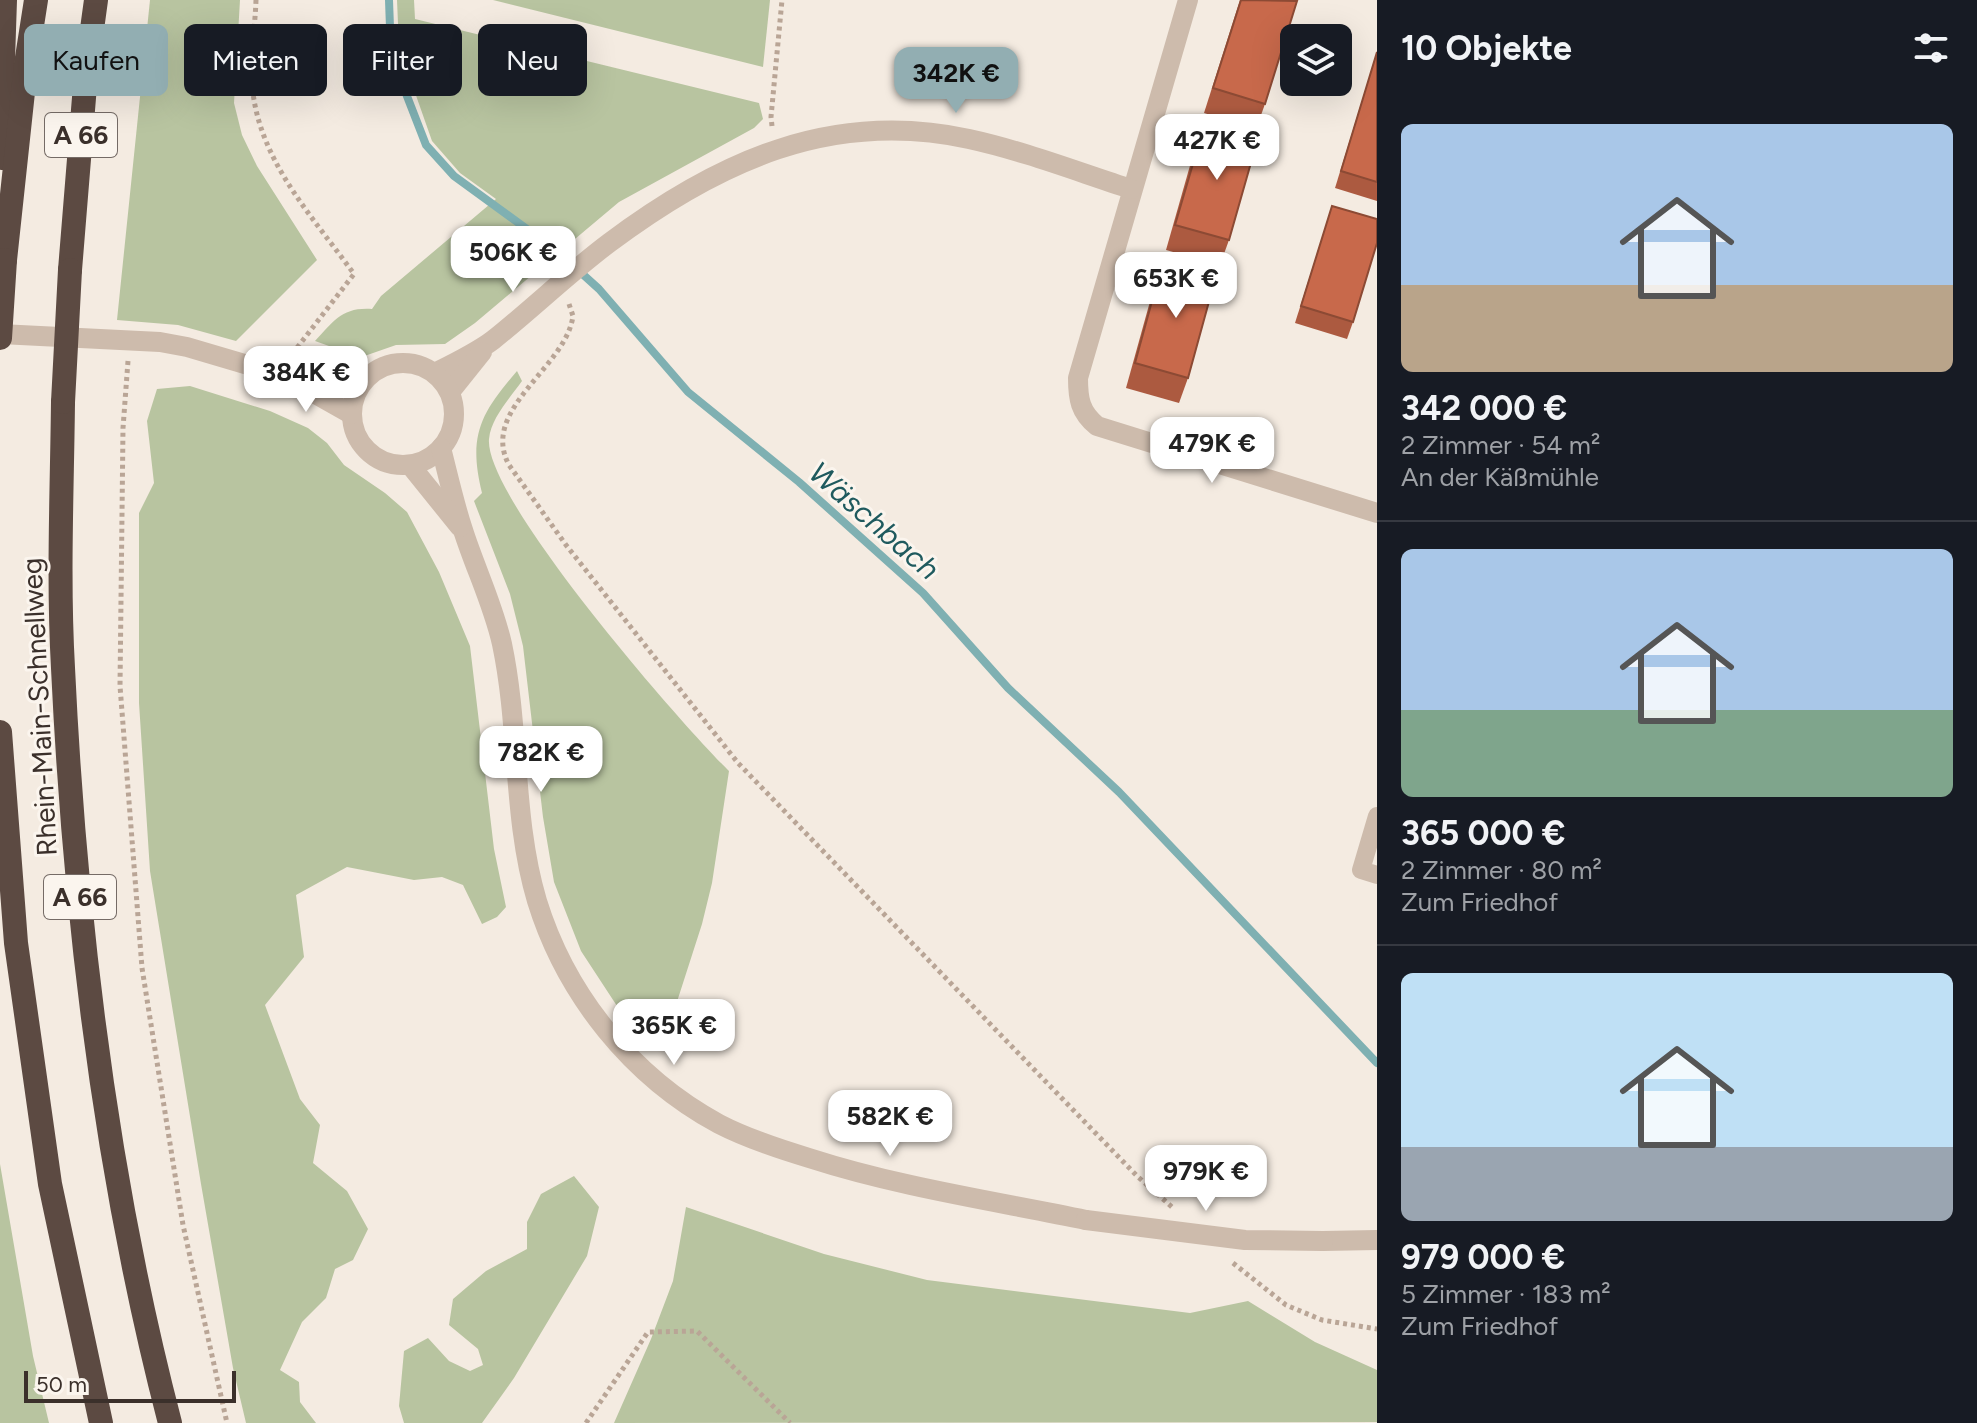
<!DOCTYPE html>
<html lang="de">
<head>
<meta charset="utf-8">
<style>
  body { margin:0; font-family:Figtree,sans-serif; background:#242831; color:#f1f3f6; height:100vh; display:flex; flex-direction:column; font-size:30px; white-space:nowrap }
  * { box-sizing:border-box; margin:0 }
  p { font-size:26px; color:#9ea1a6 }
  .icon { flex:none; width:44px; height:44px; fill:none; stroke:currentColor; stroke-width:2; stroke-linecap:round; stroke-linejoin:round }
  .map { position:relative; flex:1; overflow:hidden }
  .side { display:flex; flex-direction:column; background:#171b24; width:600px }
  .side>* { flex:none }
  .guide { position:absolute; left:24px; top:24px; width:760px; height:72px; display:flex; gap:16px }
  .fabs { position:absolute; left:1280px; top:24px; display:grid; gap:16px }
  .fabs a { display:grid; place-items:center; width:72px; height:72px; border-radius:12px; background:#171b24; box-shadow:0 8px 32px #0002; font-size:40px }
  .scale { position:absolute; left:24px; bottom:20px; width:212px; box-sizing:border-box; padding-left:8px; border:4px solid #3b302b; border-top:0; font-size:22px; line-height:28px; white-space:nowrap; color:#3b302b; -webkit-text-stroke:6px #fbf5ee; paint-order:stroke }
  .price { position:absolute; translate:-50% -68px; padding:0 18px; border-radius:16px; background:#fff; color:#222; font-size:26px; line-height:52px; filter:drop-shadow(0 2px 4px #0008) }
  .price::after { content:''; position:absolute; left:50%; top:48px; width:24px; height:18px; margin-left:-12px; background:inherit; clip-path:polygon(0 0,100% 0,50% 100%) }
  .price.selected { background:#92aeb2; color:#111 }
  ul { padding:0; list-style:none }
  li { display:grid; align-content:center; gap:16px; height:424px; padding:0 24px }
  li+li { border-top:2px solid #363941 }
  li span { display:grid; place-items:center; height:248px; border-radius:12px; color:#555 }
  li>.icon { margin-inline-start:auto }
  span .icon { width:144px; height:144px; fill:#fffc; stroke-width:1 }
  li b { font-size:34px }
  h2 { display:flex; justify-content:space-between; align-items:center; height:96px; padding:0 24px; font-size:34px }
  .chip { padding:0 28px; border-radius:12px; background:#171b24; box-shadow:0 8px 32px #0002; font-size:28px; line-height:72px }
  .chip.selected { background:#92aeb2; color:#111 }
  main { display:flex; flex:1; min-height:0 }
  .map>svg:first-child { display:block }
  .green { fill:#b8c4a0 }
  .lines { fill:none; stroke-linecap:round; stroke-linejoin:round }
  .stream { stroke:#7fb0b2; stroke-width:8 }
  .path { stroke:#b9a596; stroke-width:5; stroke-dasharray:4 4; stroke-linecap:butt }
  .service { stroke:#cdbbac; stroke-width:18 }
  .minor { stroke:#cdbbac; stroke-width:20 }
  .tertiary { stroke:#cdbbac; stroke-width:20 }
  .motorway { stroke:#5c4a42; stroke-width:24 }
  .tertiary-bridge { stroke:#cdbbac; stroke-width:20 }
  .motorway-bridge { stroke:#5c4a42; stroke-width:24 }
  .wall { fill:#ac5a40 }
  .building { fill:#c8694b; stroke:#8c4a34; stroke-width:2 }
  .labels { text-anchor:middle; stroke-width:6; stroke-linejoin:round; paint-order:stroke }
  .shield { fill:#fbf5ee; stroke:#756b66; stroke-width:2 }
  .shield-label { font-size:26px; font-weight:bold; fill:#3b302b }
  .street-label { font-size:28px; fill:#3b302b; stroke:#fbf5ee }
  .water-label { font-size:30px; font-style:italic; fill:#1f5a5e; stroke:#fbf5ee }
</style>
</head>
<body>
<main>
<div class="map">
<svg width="1377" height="1423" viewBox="0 0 1377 1423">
  <rect width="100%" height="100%" fill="#f4ebe1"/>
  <g class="green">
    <polygon points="150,0 240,0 234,103 242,135 257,166 317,260 236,341 178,325 117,320"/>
    <path d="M397,0H414L415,19L759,103L763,119L754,128L619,202L475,323L445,344L396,345L353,360L343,351L315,341C334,321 342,307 372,309L381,296L496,199L460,173L432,141L399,47Z"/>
    <polygon points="493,0 770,0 763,67"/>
    <path d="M517,371L522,381C510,398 491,418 489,439C484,498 681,724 729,771L712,883L702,924L665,1039L637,1017L617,1006L581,951L554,882L543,817L523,646L510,594L474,501L482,493C468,436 480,414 517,371Z"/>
    <polygon points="190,386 270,411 308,428 327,443 344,465 385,493 407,512 439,572 470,646 494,849 506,907 497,917 482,924 463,885 442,877 414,880 347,867 296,895 304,957 265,1005 300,1099 320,1125 313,1163 347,1191 368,1229 353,1260 335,1269 326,1298 302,1322 280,1370 299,1382 300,1402 316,1423 246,1423 233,1368 201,1184 150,871 139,703 139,513 154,483 147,421 157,389"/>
    <polygon points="0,1164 33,1356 49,1423 0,1423"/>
    <polygon points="574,1176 599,1207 587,1256 514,1378 482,1423 404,1423 399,1406 404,1351 428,1338 449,1361 470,1371 483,1365 478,1349 449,1325 453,1299 486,1271 527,1249 527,1222 541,1194"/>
    <polygon points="686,1207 824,1254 927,1280 1190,1313 1248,1301 1315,1342 1377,1370 1377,1422 614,1423 651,1339 673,1281"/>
  </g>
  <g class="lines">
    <polyline class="stream" points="389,0 391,55 426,145 454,176 557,251 599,289 688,392 799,482 923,593 1008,688 1119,792 1377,1063"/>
    <g class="path">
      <path d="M256,0C255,30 249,63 253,93C262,164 313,217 354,274L293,353"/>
      <polyline points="772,126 771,117 782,0"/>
      <path d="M569,304L573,316C566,368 479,409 509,465L566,545L738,763L1137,1176L1172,1207"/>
      <polyline points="128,361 123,428 120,686 142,968 183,1225 227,1423"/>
      <polyline points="1233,1263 1286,1305 1322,1320 1377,1329"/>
      <polyline points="586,1423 648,1332 697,1331 790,1423"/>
    </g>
    <polyline class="service" points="1377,816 1361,870 1377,875"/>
    <g class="minor">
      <path d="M1188,0L1078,378C1078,399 1080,412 1097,426L1377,513"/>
      <path d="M435,373C454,363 476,353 493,340C532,309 569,273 609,243C717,162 831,109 969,139C1024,151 1078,172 1131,189"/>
      <polyline points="450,392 482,352"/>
    </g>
    <g class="tertiary">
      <polyline points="0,334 160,342 187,347 282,375 360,385"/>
      <circle cx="403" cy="414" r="51"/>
      <polyline points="289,379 351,414"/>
      <path d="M441,448C448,475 454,503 463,530C475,568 493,604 502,644C520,729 512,817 537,901C566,995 632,1077 719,1124C748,1139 779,1149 809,1158C899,1187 994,1201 1086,1220"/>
      <polyline points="410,465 460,527"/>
      <polyline points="1323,1241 1377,1240"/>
    </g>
    <g class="motorway">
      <polyline points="3,158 2,89 5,0"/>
      <polyline points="5,260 26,64 36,0"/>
      <polyline points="70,270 86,73 96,0"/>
      <path d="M63,402C62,491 58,580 63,668C75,921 106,1178 170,1423"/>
      <polyline points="0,732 16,943 50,1184 101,1423"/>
    </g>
    <polyline class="tertiary-bridge" points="1086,1220 1245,1240 1323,1241"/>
    <g class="motorway-bridge">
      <polyline points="0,338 5,260"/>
      <polyline points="63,402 70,270"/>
    </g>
  </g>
  <g class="wall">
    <polygon points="1240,0 1295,0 1265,104 1256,129 1204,113"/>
    <polygon points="1377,52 1377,201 1335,188"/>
    <polygon points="1205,123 1229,240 1220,265 1166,250 1195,148"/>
    <polygon points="1332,206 1353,322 1347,339 1295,323"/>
    <polygon points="1163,261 1188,378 1179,403 1126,388 1154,287"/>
  </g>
  <g class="building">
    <polygon points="1241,0 1297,1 1265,104 1213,88"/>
    <polygon points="1377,52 1377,182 1341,171"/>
    <polygon points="1205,123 1258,138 1229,240 1175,225"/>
    <polygon points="1332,206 1377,219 1377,243 1353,322 1301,306"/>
    <polygon points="1163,261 1216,276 1188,378 1135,363"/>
  </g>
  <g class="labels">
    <g class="shield">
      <rect x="45" y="113" width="72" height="44" rx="6"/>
      <rect x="44" y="875" width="72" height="44" rx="6"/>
    </g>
    <g class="shield-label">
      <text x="81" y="144">A 66</text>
      <text x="80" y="906">A 66</text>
    </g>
    <g class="street-label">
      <text transform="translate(39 707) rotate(-93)" y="10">Rhein-Main-Schnellweg</text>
    </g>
    <g class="water-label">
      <text transform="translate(874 521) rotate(41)" y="10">Wäschbach</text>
    </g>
  </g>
</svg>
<div class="fabs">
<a><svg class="icon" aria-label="layers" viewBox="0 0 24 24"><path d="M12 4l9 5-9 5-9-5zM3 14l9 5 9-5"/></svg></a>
</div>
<div class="scale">50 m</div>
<b class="price selected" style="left:956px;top:115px">342K €</b>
<b class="price" style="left:1217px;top:182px">427K €</b>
<b class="price" style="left:513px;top:294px">506K €</b>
<b class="price" style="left:1176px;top:320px">653K €</b>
<b class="price" style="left:306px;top:414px">384K €</b>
<b class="price" style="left:1212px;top:485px">479K €</b>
<b class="price" style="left:541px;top:794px">782K €</b>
<b class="price" style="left:674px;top:1067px">365K €</b>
<b class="price" style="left:890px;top:1158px">582K €</b>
<b class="price" style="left:1206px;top:1213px">979K €</b>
<div class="guide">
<a class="chip selected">Kaufen</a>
<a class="chip">Mieten</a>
<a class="chip">Filter</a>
<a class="chip">Neu</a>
</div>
</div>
<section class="side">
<h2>10 Objekte<svg class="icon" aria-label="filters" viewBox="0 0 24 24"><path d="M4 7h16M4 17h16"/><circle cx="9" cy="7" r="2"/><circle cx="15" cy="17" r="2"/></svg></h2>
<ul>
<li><span style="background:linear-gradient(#a9c7e8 65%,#b9a48a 0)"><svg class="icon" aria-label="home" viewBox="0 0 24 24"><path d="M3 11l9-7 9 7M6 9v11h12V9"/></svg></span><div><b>342 000 €</b><p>2 Zimmer · 54 m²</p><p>An der Käßmühle</p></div></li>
<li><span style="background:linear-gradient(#a9c7e8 65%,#7fa58c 0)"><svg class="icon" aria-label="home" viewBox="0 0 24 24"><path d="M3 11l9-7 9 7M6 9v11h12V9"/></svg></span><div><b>365 000 €</b><p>2 Zimmer · 80 m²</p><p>Zum Friedhof</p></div></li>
<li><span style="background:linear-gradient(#bfe0f5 70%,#9aa5b1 0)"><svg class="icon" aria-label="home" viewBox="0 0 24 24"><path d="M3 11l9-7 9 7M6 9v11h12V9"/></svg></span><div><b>979 000 €</b><p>5 Zimmer · 183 m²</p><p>Zum Friedhof</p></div></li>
</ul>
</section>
</main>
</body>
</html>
